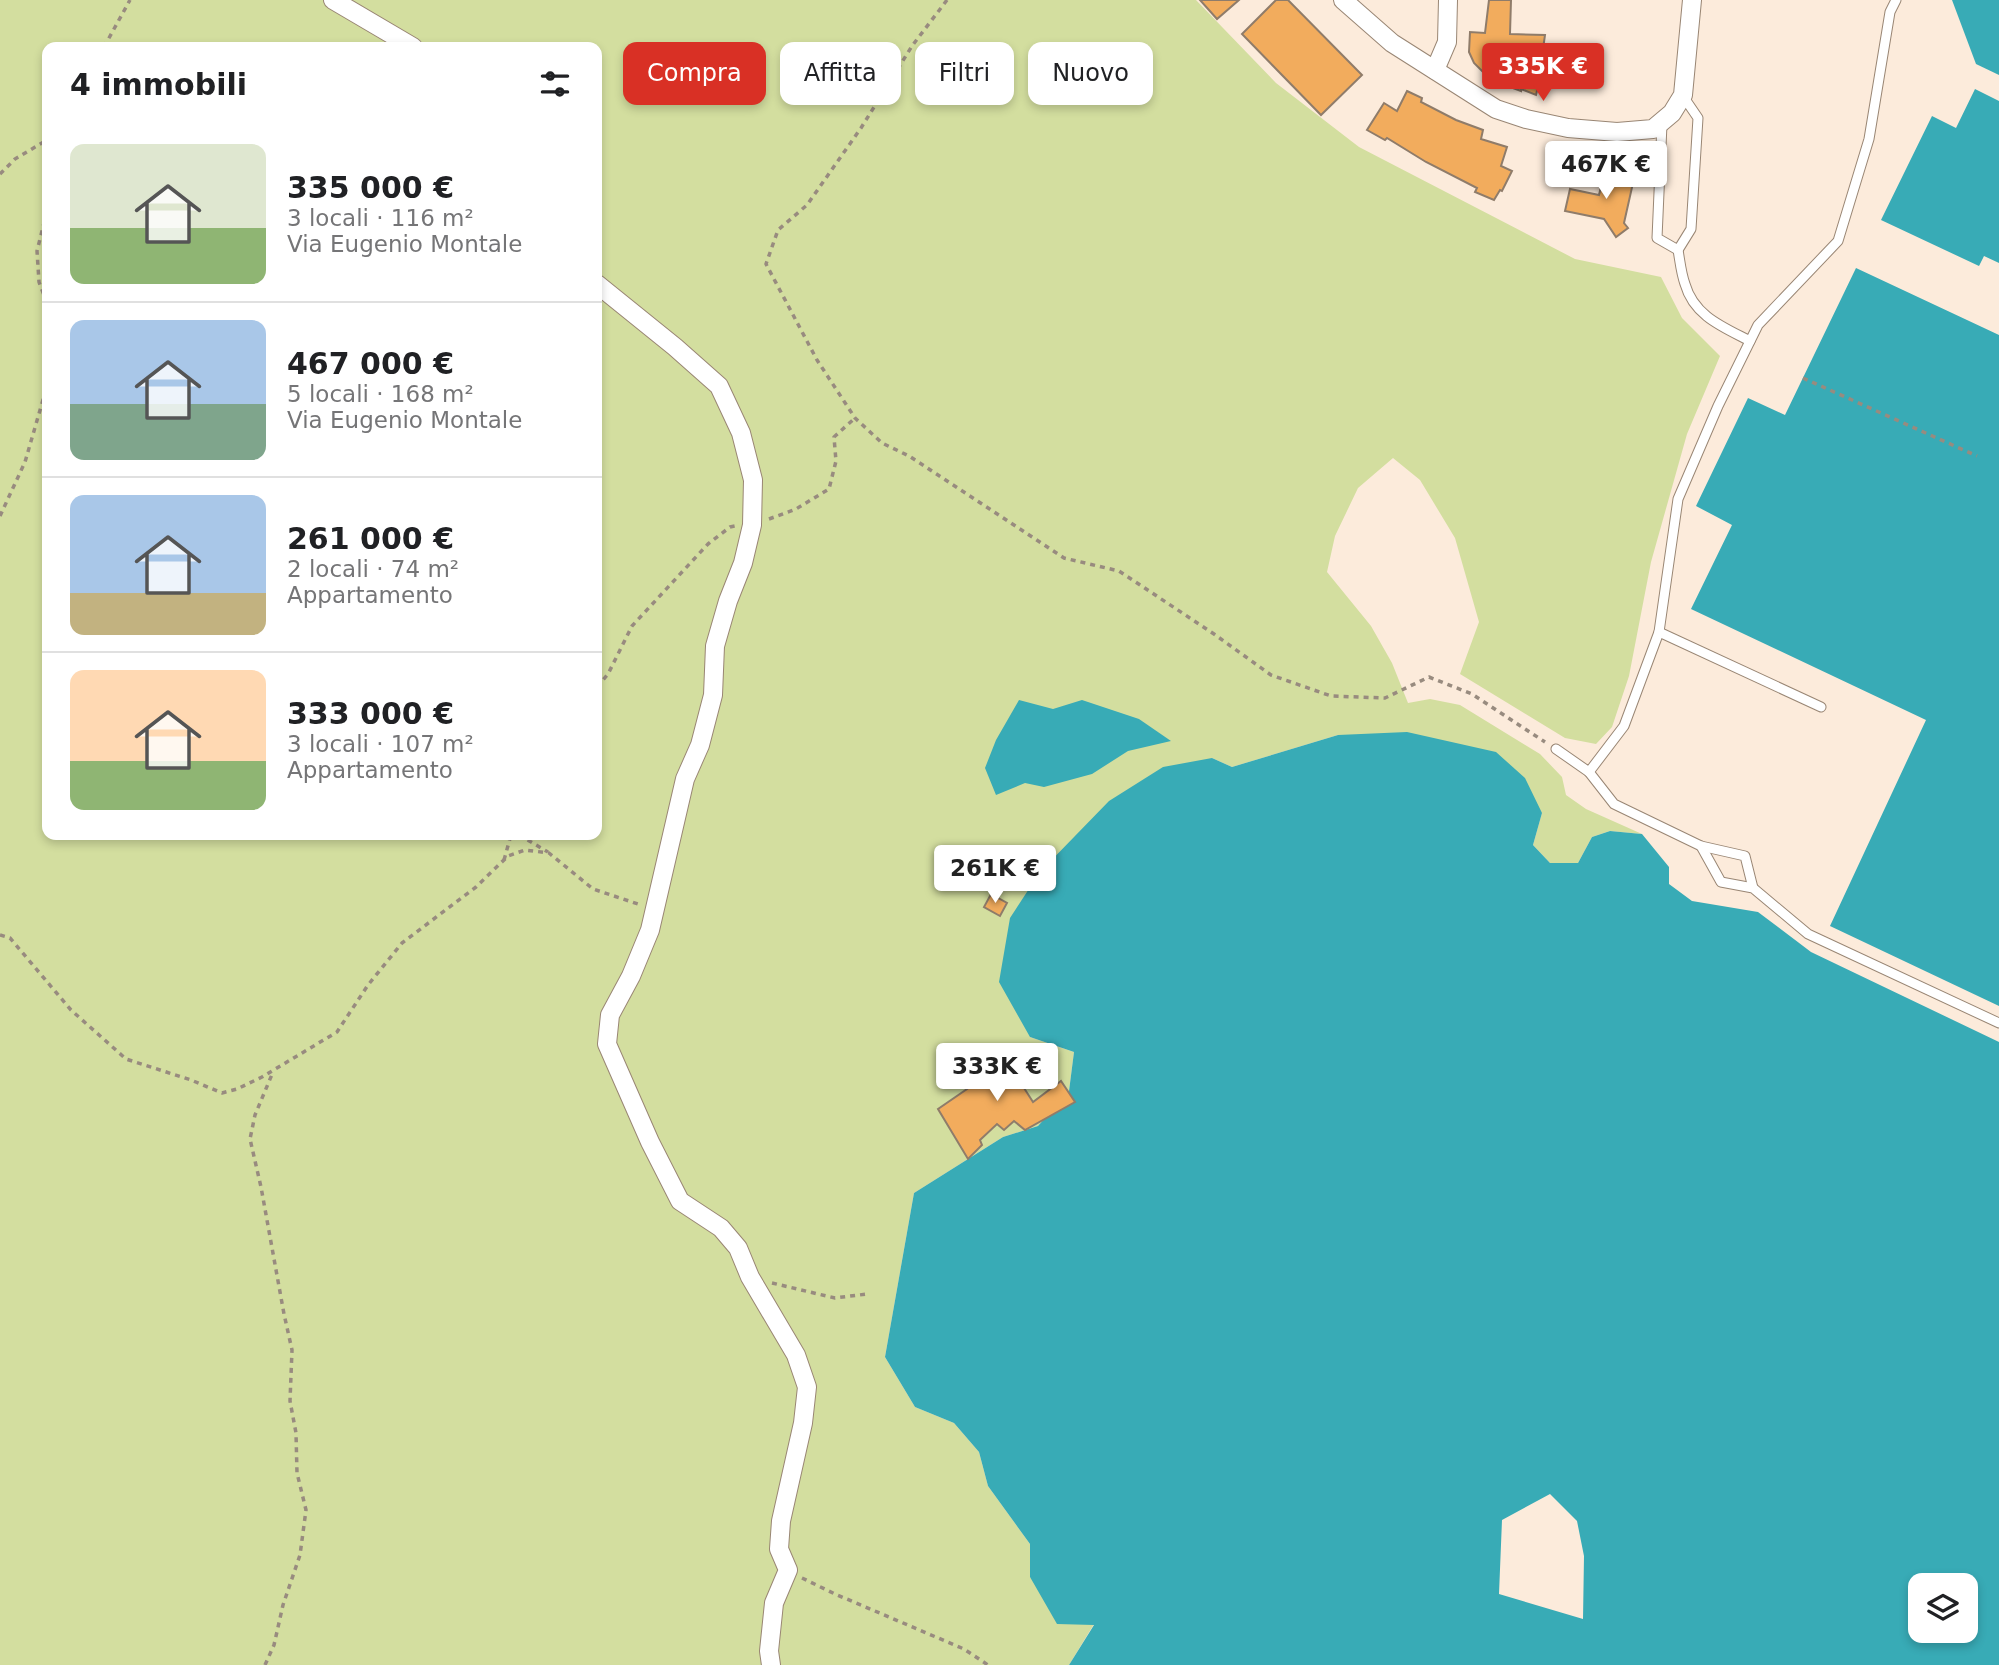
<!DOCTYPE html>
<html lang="it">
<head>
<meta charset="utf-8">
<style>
  body { margin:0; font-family:"DejaVu Sans",sans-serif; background:#f6f6f6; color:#202124; height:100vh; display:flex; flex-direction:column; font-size:26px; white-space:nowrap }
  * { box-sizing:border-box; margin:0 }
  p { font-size:23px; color:#757577 }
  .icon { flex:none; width:38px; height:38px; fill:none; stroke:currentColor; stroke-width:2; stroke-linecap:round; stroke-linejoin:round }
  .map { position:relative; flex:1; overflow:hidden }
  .side { position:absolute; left:42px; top:42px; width:560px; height:798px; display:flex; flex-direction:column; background:#fff; border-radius:14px; box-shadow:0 4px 10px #0003 }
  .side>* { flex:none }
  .banner { position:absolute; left:623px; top:42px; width:665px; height:63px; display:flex; gap:14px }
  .buttons { position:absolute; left:1908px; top:1573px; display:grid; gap:14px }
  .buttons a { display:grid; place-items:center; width:70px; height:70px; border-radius:14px; background:#fff; box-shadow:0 4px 10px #0003; font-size:35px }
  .price { position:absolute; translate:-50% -60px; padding:0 16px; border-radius:7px; background:#fff; color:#222; font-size:23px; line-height:46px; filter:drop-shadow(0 2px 4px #0008) }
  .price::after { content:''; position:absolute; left:50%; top:42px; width:21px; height:16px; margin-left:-10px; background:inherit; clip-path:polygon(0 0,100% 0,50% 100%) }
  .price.selected { background:#d93025; color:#fff }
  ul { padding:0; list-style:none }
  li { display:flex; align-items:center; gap:21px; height:175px; padding:0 28px }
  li+li { border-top:2px solid #e0e0e0 }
  li span { display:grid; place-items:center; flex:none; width:196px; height:140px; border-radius:14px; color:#555 }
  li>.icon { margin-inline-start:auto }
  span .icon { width:84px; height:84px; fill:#fffc; stroke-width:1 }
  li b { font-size:30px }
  h2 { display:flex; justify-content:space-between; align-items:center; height:84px; padding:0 28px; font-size:30px }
  .tag { padding:0 24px; border-radius:14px; background:#fff; box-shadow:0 4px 10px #0003; font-size:24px; line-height:63px }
  .tag.selected { background:#d93025; color:#fff }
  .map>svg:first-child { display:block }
  .green { fill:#d3de9f; fill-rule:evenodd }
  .water { fill:#38abb6; fill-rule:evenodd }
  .building { fill:#f2ac5d; stroke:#8f7c6a; stroke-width:2 }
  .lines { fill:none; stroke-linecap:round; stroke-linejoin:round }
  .lane-casing { stroke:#998674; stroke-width:11 }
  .street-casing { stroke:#998674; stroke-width:20 }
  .path { stroke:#988b7f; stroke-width:3.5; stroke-dasharray:5 5; stroke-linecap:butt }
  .lane { stroke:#fff; stroke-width:9 }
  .street { stroke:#fff; stroke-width:18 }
</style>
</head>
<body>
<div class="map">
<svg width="1999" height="1665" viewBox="0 0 1999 1665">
  <rect width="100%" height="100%" fill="#fcebdb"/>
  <path class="green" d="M0,0H1196L1276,83L1359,147L1575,259L1661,277L1682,318L1720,356L1687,434L1651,562L1629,676L1612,727L1596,744L1565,738L1460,674L1479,622L1455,538L1420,480L1393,458L1358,488L1335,536L1327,572L1371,626L1392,663L1408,703L1430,699L1460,705L1540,754L1562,777L1566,795L1586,809L1642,834L1610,831L1592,837L1578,863H1550L1533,845L1542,813L1338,735L1232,767L1212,758L1030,1037L1074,1052L1069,1091L1038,1126L1003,1137L914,1193L885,1357L915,1407L954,1423L979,1452L988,1486L1030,1544V1577L1094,1624L1069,1665H0ZM47,47H597V835H47Z"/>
  <g class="water">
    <polygon points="1952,0 1999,0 1999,75 1976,64"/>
    <polygon points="1975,89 1999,101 1999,263 1984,256 1979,266 1881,220 1932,116 1956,128"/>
    <polygon points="1856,268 1999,335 1999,1006 1830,926 1926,720 1691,609 1732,525 1696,506 1748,398 1785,415"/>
    <polygon points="1019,700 1053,709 1082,700 1139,719 1171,741 1128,751 1092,774 1044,787 1025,783 996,795 985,768 996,740"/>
    <path d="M1407,732L1496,752L1525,778L1542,813L1533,845L1550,863H1578L1592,837L1610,831L1642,834L1669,867V884L1692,901L1758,912L1811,952L1999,1042V1665H1069L1094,1625L1057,1624L1030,1577V1544L988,1486L979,1452L954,1423L915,1407L885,1357L914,1193L1003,1137L1038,1126L1069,1091L1074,1052L1030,1037L999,982L1010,918L1040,872L1109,801L1163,767L1212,758L1232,767L1338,735ZM1550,1494L1577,1521L1584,1556L1583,1619L1499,1594L1502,1520ZM1920,1586H1965V1631H1920Z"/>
  </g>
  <g class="building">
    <polygon points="1200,0 1239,0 1217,19"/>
    <polygon points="1276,0 1288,0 1362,75 1321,115 1242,34"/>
    <polygon points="1489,0 1511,0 1510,34 1545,35 1542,56 1546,56 1543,78 1540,78 1536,95 1521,89 1521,91 1491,80 1474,63 1469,52 1470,32 1485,33"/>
    <polygon points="1407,91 1422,98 1421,102 1456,120 1483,130 1481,139 1507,147 1501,166 1512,171 1502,191 1500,190 1494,200 1475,192 1477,188 1426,162 1387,138 1385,140 1367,130 1384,103 1397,111"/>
    <polygon points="1612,168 1635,174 1624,223 1628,228 1616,237 1604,219 1565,211 1570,189 1599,195 1603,178 1610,180"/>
    <polygon points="991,894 1007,903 1000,916 984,907"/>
    <polygon points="999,1049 1033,1102 1061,1081 1075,1102 1025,1130 1014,1121 1004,1130 997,1124 980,1140 982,1145 968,1159 938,1109 967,1089 956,1075"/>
  </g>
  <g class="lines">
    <g class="lane-casing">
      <g id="lane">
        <polyline points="1662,124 1657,238 1678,250 1691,229 1698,118 1683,96"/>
        <path d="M1678,250C1680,261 1681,273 1685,284C1694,316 1723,327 1750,341"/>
        <polyline points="1659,632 1821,707"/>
        <polyline points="1556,749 1589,772 1624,726 1659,632 1678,499 1718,406 1758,325 1838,241 1869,139 1890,12 1896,0"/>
        <polyline points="1589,772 1614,804 1701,846 1745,856 1753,888"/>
        <polyline points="1701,846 1721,882 1753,888 1808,934 1999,1023"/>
      </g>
    </g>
    <g class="street-casing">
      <g id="street">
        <polyline points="333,0 413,47"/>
        <polyline points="1343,0 1392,43 1496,109 1526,119 1568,128 1617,132 1653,129 1672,113 1683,95 1692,0"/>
        <polyline points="1435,70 1447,42 1448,0"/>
        <polyline points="597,284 675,347 719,386 741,433 753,480 752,525 743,563 728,601 715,646 713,695 700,745 685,779 650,930 631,976 610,1015 607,1044 650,1142 680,1201 721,1228 738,1248 750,1277 796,1355 807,1387 803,1423 781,1521 779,1549 788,1570 774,1603 769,1651 771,1665"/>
      </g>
    </g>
    <g class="path">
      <polyline points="947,0 912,46 861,128 807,205 778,230 766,264 817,360 855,418 882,443 909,456 1064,558 1119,571 1214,634 1271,675 1331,696 1385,698 1429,677 1472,694 1545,742"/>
      <polyline points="104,47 130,0"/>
      <polyline points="0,174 15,159 47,140"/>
      <polyline points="47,211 37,251 39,282 47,303"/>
      <polyline points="1803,378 1977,456"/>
      <polyline points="0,516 25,462 47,386"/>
      <polyline points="769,519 796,509 829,489 836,461 834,437 855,418"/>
      <polyline points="597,687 608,674 632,626 708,544 730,527 735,526"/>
      <polyline points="519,835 548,852"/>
      <polyline points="504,860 511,835"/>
      <polyline points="0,935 10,938 71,1010 126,1059 191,1080 222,1093 237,1089 262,1077 337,1032 368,985 402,943 476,887 508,856 525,850 549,853 593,889 638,904"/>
      <polyline points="772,1283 835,1298 867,1294"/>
      <polyline points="802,1578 835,1594 964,1649 988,1665"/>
      <polyline points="265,1665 274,1645 283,1605 300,1555 306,1510 297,1473 296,1433 290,1401 292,1350 284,1314 261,1187 250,1139 255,1115 273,1072"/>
    </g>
    <use href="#lane" class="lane"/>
    <use href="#street" class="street"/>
  </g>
</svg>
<div class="buttons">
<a><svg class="icon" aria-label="layers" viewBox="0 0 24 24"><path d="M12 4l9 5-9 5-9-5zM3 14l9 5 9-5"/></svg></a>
</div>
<b class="price selected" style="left:1543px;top:103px">335K €</b>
<b class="price" style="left:1606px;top:201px">467K €</b>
<b class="price" style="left:995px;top:905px">261K €</b>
<b class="price" style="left:997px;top:1103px">333K €</b>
<div class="banner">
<a class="tag selected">Compra</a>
<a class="tag">Affitta</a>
<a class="tag">Filtri</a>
<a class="tag">Nuovo</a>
</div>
<section class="side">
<h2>4 immobili<svg class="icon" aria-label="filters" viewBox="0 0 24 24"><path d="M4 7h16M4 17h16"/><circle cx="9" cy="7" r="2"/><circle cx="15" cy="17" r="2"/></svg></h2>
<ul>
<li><span style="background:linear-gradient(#dfe7d0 60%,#8fb573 0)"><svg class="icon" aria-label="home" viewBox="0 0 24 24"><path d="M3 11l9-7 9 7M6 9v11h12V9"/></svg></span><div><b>335 000 €</b><p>3 locali · 116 m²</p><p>Via Eugenio Montale</p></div></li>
<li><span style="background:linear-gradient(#a9c7e8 60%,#7fa58c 0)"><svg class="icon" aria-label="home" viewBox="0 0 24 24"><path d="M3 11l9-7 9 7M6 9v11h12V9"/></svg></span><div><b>467 000 €</b><p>5 locali · 168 m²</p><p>Via Eugenio Montale</p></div></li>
<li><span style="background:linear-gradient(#a9c7e8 70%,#c2b280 0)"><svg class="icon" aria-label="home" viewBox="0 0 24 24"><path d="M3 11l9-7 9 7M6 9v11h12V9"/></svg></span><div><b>261 000 €</b><p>2 locali · 74 m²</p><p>Appartamento</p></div></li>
<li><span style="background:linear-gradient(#ffd9b3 65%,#8fb573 0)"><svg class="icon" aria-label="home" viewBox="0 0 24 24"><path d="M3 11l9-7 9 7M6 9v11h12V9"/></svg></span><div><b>333 000 €</b><p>3 locali · 107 m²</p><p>Appartamento</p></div></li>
</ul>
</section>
</div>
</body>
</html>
